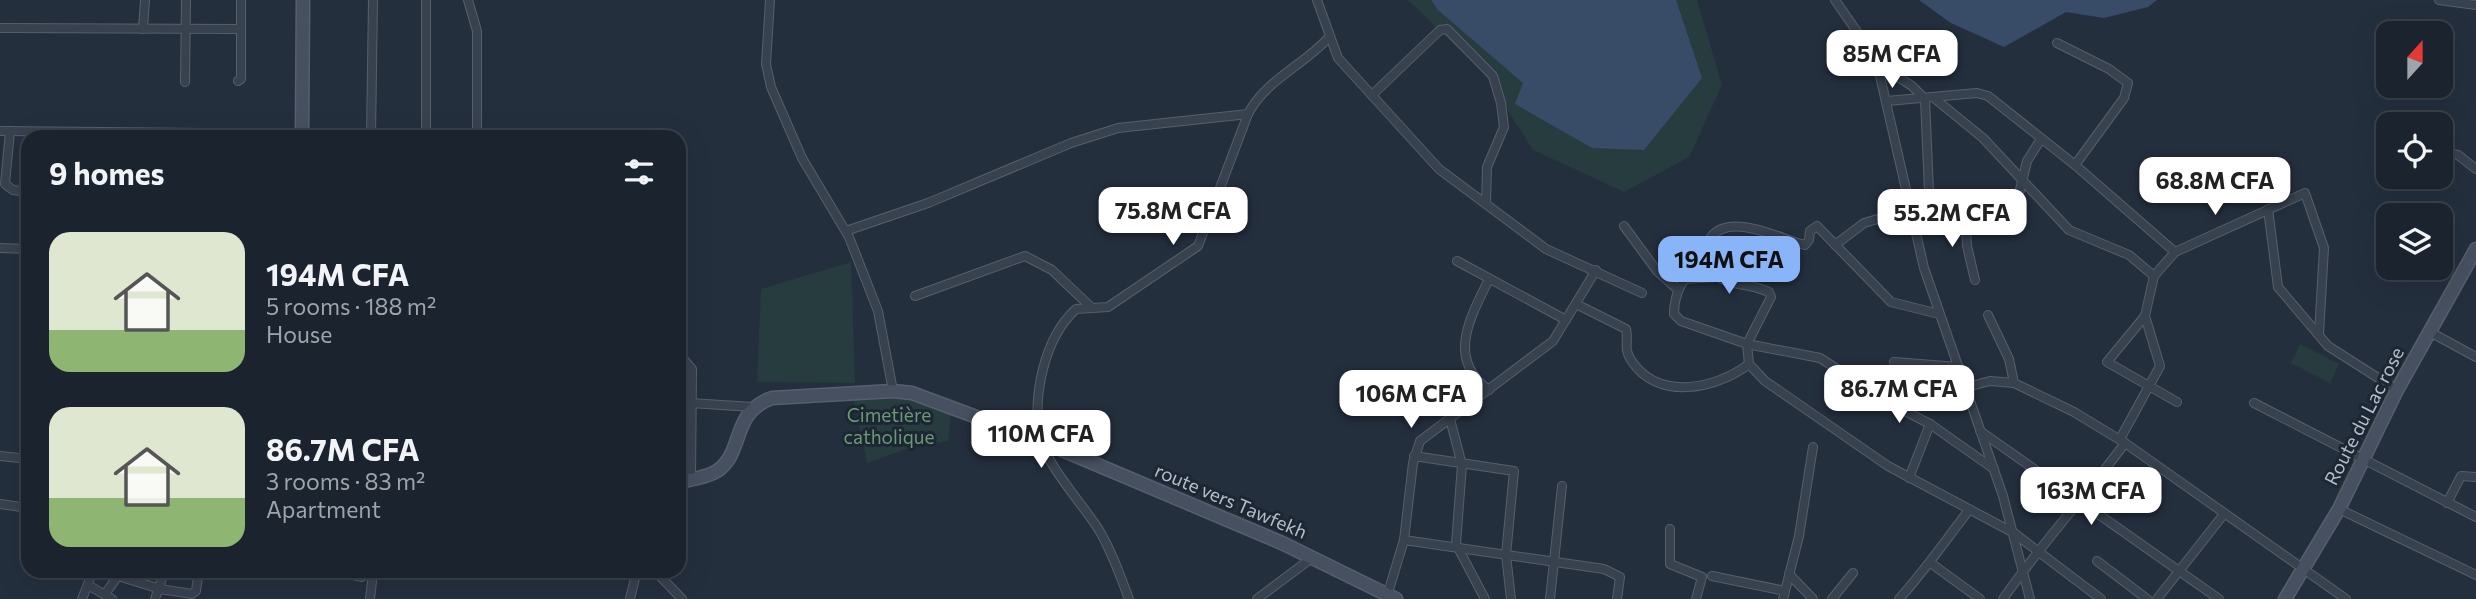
<!DOCTYPE html>
<html lang="en">
<head>
<meta charset="utf-8">
<style>
  body { margin:0; font-family:Commissioner,sans-serif; background:#242b36; color:#f1f3f6; height:100vh; display:flex; flex-direction:column; font-size:26px; white-space:nowrap }
  * { box-sizing:border-box; margin:0 }
  p { font-size:23px; color:#a0a4aa }
  .icon { flex:none; width:38px; height:38px; fill:none; stroke:currentColor; stroke-width:2; stroke-linecap:round; stroke-linejoin:round }
  .map { position:relative; flex:1; overflow:hidden }
  .side { position:absolute; left:21px; top:130px; width:665px; height:448px; display:flex; flex-direction:column; background:#1b232e; border-radius:21px; box-shadow:0 7px 28px #0002,0 0 0 2px #39404a }
  .side>* { flex:none }
  .needle { width:46px; rotate:21deg }
  .fabs { position:absolute; left:2376px; top:21px; display:grid; gap:14px }
  .fabs a { display:grid; place-items:center; width:77px; height:77px; border-radius:14px; background:#1b232e; box-shadow:0 7px 28px #0002,0 0 0 2px #39404a; font-size:35px }
  .price { position:absolute; translate:-50% -60px; padding:0 16px; border-radius:14px; background:#fff; color:#222; font-size:23px; line-height:46px; filter:drop-shadow(0 2px 4px #0008) }
  .price::after { content:''; position:absolute; left:50%; top:42px; width:21px; height:16px; margin-left:-10px; background:inherit; clip-path:polygon(0 0,100% 0,50% 100%) }
  .price.on { background:#8ab4f8; color:#111 }
  ul { padding:0; list-style:none }
  li { display:flex; align-items:center; gap:21px; height:175px; padding:0 28px }
  li span { display:grid; place-items:center; flex:none; width:196px; height:140px; border-radius:21px; color:#555 }
  li>.icon { margin-inline-start:auto }
  span .icon { width:84px; height:84px; fill:#fffc; stroke-width:1 }
  li b { font-size:30px }
  h2 { display:flex; justify-content:space-between; align-items:center; height:84px; padding:0 28px; font-size:30px }
  .map>svg:first-child { display:block }
  .green { fill:#263c3f }
  .water { fill:#394c67 }
  .lines { fill:none; stroke-linecap:round; stroke-linejoin:round }
  .street-casing { stroke:#565f6c; stroke-width:10 }
  .secondary-casing { stroke:#565f6c; stroke-width:15 }
  .street { stroke:#38414e; stroke-width:8 }
  .secondary { stroke:#465061; stroke-width:12 }
  .labels { text-anchor:middle; stroke-width:6; stroke-linejoin:round; paint-order:stroke }
  .park-label { font-size:19px; fill:#6b9a76; stroke:#1d2633 }
  .street-label { font-size:19px; fill:#b4bcc9; stroke:#1d2633 }
</style>
</head>
<body>
<div class="map">
<svg width="2476" height="599" viewBox="0 0 2476 599">
  <rect width="100%" height="100%" fill="#242f3e"/>
  <g class="green">
    <polygon points="1408,0 1697,0 1722,85 1689,157 1624,192 1533,150 1483,72"/>
    <polygon points="851,262 855,383 757,382 761,289"/>
    <polygon points="2300,344 2339,364 2330,383 2291,363"/>
    <polygon points="903,398 917,399 951,413 948,441 912,447 867,463 854,400"/>
  </g>
  <g class="water">
    <polygon points="1431,0 1676,0 1702,78 1644,150 1592,148 1515,104 1523,83 1438,10"/>
    <polygon points="1919,0 2157,0 2148,7 2104,18 2066,12 2004,47 1951,23"/>
  </g>
  <g class="lines">
    <g class="street-casing">
      <g id="street">
        <polyline points="468,0 477,31 477,136"/>
        <polyline points="770,0 766,64 771,87 802,158 849,237 878,311 893,391"/>
        <polyline points="1317,0 1338,58 1439,169 1546,249 1642,293"/>
        <polyline points="1835,0 1862,39 1880,76 1924,268 2003,496 2030,599"/>
        <polyline points="2439,0 2476,5"/>
        <polyline points="0,28 240,29"/>
        <polyline points="143,29 145,0"/>
        <polyline points="2057,43 2109,69 2128,83 2124,98 2075,165"/>
        <polyline points="1875,62 1912,86 1925,99 1930,214"/>
        <polyline points="238,81 241,79 241,0"/>
        <polyline points="185,82 186,0"/>
        <polyline points="1372,95 1440,30 1447,29 1493,76 1501,103 1504,127 1487,167 1486,203"/>
        <polyline points="1934,98 1983,138 2069,230 2129,255 2154,276 2145,316 2160,366 2120,439"/>
        <polyline points="1887,101 1977,93 1988,96 2075,165 2175,252"/>
        <polyline points="0,131 497,136"/>
        <polyline points="10,131 5,184 13,190 28,192"/>
        <polyline points="371,136 373,0"/>
        <polyline points="426,136 426,0"/>
        <polyline points="2441,152 2458,155 2476,169"/>
        <polyline points="2268,209 2278,287 2328,346 2397,390"/>
        <polyline points="1965,213 1967,246 1975,280"/>
        <polyline points="1911,215 1965,213 2012,201 2020,190 2027,161 2041,139"/>
        <polyline points="1624,226 1657,271 1677,289"/>
        <path d="M846,231L928,203L1071,143L1118,128L1248,114C1266,79 1305,65 1330,36"/>
        <polyline points="1835,245 1864,223 1909,210"/>
        <polyline points="0,248 28,249"/>
        <path d="M1705,251C1713,292 1738,278 1769,292L1771,297L1747,344L1820,358L1895,406L1930,424L1994,469"/>
        <polyline points="1457,261 1566,320"/>
        <polyline points="2154,276 2175,252 2305,193 2324,248 2319,334"/>
        <path d="M1489,279C1470,318 1446,359 1489,390"/>
        <polyline points="1685,279 1716,277"/>
        <polyline points="915,296 1025,256 1052,270 1092,308"/>
        <path d="M1576,304L1626,329C1629,341 1623,348 1631,360C1657,401 1715,390 1749,364"/>
        <path d="M1939,314L1891,302L1817,226L1810,231L1809,240L1805,245C1780,239 1731,212 1711,237C1706,244 1704,254 1698,261C1684,279 1674,291 1674,314L1681,321L1747,344L1749,364L1765,381L1888,466L2014,533L2101,599"/>
        <polyline points="1988,315 2009,359 2014,383"/>
        <polyline points="2145,316 2107,362 2177,402"/>
        <polyline points="2430,332 2476,357"/>
        <polyline points="679,354 692,369 691,479"/>
        <polyline points="1894,362 1959,367"/>
        <polyline points="1967,387 1990,381 2014,383 2074,412 2125,443 2346,599"/>
        <polyline points="690,403 753,407"/>
        <polyline points="2254,403 2476,517"/>
        <polyline points="1450,419 1462,465 1456,544 1485,599"/>
        <polyline points="1980,431 2219,599"/>
        <polyline points="0,456 28,459"/>
        <polyline points="1414,456 1514,471 1506,555 1511,599"/>
        <polyline points="1909,478 1930,424"/>
        <polyline points="2447,503 2461,476 2476,477"/>
        <polyline points="0,504 28,508"/>
        <polyline points="2339,509 2476,575"/>
        <polyline points="1670,529 1670,564 1702,577 1696,599"/>
        <polyline points="1404,540 1604,569 1620,577 1617,599"/>
        <polyline points="2097,561 2147,599"/>
        <polyline points="1932,564 1980,599"/>
        <polyline points="331,570 361,577 375,570"/>
        <polyline points="654,570 682,599"/>
        <polyline points="1789,574 1813,599"/>
        <polyline points="1712,576 1785,591"/>
        <polyline points="88,585 112,599"/>
        <polyline points="105,594 118,576 160,589 192,594 196,591 199,570"/>
        <polyline points="1387,596 1404,540 1413,463 1420,441 1553,341 1596,270"/>
        <polyline points="82,599 91,576 89,570"/>
        <polyline points="155,599 165,570"/>
        <polyline points="370,599 373,573"/>
        <polyline points="630,599 637,570"/>
        <path d="M1129,599C1120,575 1112,552 1099,530C1084,506 1047,465 1041,440C1031,399 1044,338 1076,309L1108,307L1198,246L1248,114"/>
        <polyline points="1257,599 1313,557"/>
        <polyline points="1550,599 1562,486"/>
        <polyline points="1783,599 1799,536 1813,447"/>
        <polyline points="1832,599 1853,573"/>
        <path d="M1899,599C1925,570 1945,541 1969,510"/>
        <path d="M2003,599C2040,545 2086,496 2125,443"/>
        <polyline points="2157,599 2224,514"/>
      </g>
    </g>
    <g class="secondary-casing">
      <g id="secondary">
        <polyline points="302,136 303,0"/>
        <path d="M679,482C691,479 706,478 717,471C745,452 730,413 772,398L893,391L912,393L1041,441L1282,543L1396,599"/>
        <polyline points="2285,599 2339,509 2397,390 2476,249"/>
      </g>
    </g>
    <use href="#street" class="street"/>
    <use href="#secondary" class="secondary"/>
  </g>
  <g class="labels">
    <g class="park-label">
      <text x="889" y="422">Cimetière<tspan x="889" dy="22">catholique</tspan></text>
    </g>
    <g class="street-label">
      <text transform="translate(2364 416) rotate(-63)" y="7">Route du Lac rose</text>
      <text transform="translate(1231 501) rotate(23)" y="7">route vers Tawfekh</text>
    </g>
  </g>
</svg>
<div class="fabs">
<a><svg class="needle" viewBox="-14 -14 28 28"><path d="M0-13l5 13h-10z" fill="#e53935"/><path d="M0 13l5-13h-10z" fill="#a0a4aa"/></svg></a>
<a><svg class="icon" aria-label="locate" viewBox="0 0 24 24"><circle cx="12" cy="12" r="6"/><path d="M12 2v4M12 18v4M2 12h4M18 12h4"/></svg></a>
<a><svg class="icon" aria-label="layers" viewBox="0 0 24 24"><path d="M12 4l9 5-9 5-9-5zM3 14l9 5 9-5"/></svg></a>
</div>
<b class="price" style="left:1892px;top:90px">85M CFA</b>
<b class="price" style="left:2215px;top:217px">68.8M CFA</b>
<b class="price" style="left:1173px;top:247px">75.8M CFA</b>
<b class="price" style="left:1952px;top:249px">55.2M CFA</b>
<b class="price on" style="left:1729px;top:296px">194M CFA</b>
<b class="price" style="left:1899px;top:425px">86.7M CFA</b>
<b class="price" style="left:1411px;top:430px">106M CFA</b>
<b class="price" style="left:1041px;top:470px">110M CFA</b>
<b class="price" style="left:2091px;top:527px">163M CFA</b>
<section class="side">
<h2>9 homes<svg class="icon" aria-label="filters" viewBox="0 0 24 24"><path d="M4 7h16M4 17h16"/><circle cx="9" cy="7" r="2"/><circle cx="15" cy="17" r="2"/></svg></h2>
<ul>
<li><span style="background:linear-gradient(#dfe7d0 70%,#8fb573 0)"><svg class="icon" aria-label="home" viewBox="0 0 24 24"><path d="M3 11l9-7 9 7M6 9v11h12V9"/></svg></span><div><b>194M CFA</b><p>5 rooms · 188 m²</p><p>House</p></div></li>
<li><span style="background:linear-gradient(#dfe7d0 65%,#8fb573 0)"><svg class="icon" aria-label="home" viewBox="0 0 24 24"><path d="M3 11l9-7 9 7M6 9v11h12V9"/></svg></span><div><b>86.7M CFA</b><p>3 rooms · 83 m²</p><p>Apartment</p></div></li>
</ul>
</section>
</div>
</body>
</html>
